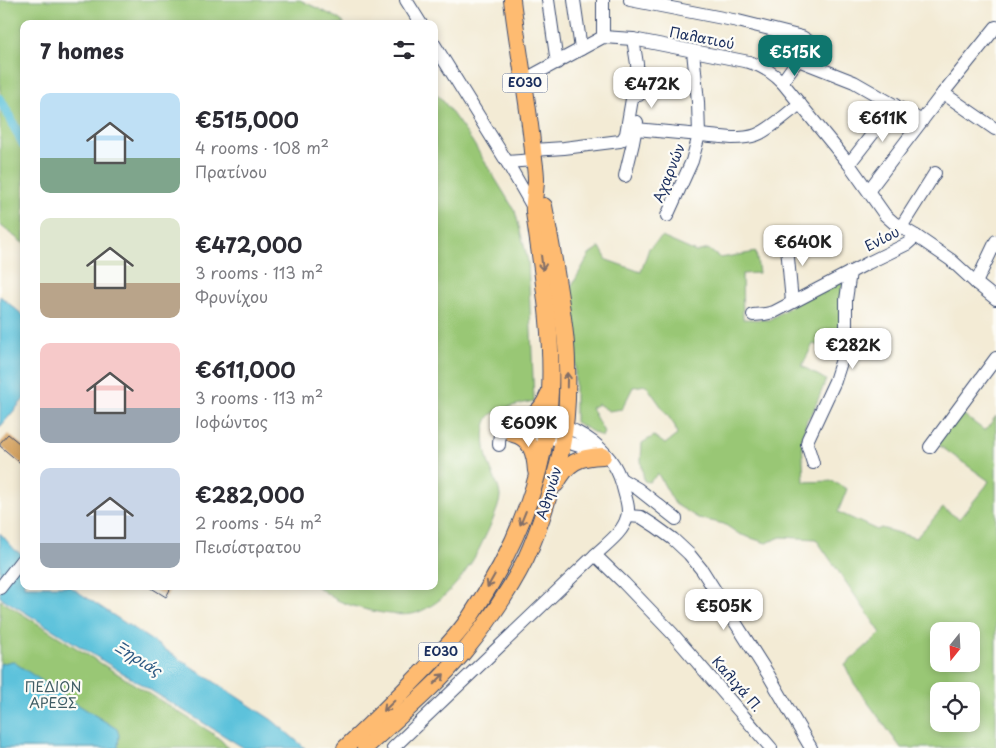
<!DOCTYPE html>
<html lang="en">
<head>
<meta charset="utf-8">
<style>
  body { margin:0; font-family:"Playpen Sans",sans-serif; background:#f7f7f7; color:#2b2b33; height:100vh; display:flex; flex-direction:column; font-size:19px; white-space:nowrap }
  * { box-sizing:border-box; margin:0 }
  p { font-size:16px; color:#7c7c81 }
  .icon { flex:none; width:28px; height:28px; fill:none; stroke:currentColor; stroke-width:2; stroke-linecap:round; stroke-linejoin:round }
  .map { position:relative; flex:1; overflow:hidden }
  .panel { position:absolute; left:20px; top:20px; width:418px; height:570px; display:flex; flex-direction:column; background:#fff; border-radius:10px; box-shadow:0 2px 8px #0003 }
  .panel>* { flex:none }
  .needle { width:32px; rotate:198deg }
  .tools { position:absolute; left:930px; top:622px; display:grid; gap:10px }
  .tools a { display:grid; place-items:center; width:50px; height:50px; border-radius:10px; background:#fff; box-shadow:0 2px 8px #0003; font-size:25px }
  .price { position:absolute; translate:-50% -42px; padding:0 11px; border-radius:10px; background:#fff; color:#222; font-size:16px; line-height:32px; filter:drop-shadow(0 1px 2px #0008) }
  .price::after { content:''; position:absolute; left:50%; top:30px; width:15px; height:11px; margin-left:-8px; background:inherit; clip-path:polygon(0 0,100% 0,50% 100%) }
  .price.selected { background:#0f766e; color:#fff }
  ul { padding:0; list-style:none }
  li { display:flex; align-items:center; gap:15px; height:125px; padding:0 20px }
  li span { display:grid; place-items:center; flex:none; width:140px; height:100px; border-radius:10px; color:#555 }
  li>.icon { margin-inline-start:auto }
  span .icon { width:60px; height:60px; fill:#fffc; stroke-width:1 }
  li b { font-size:21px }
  h2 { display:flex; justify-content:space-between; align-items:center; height:60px; padding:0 20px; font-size:21px }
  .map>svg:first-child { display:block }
  .green { fill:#99c775; stroke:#5a7b6a; fill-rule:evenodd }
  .water { fill:#5dc2db; stroke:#3c789c }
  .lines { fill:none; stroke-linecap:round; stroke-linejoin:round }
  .canal { stroke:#5dc2db; stroke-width:10 }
  .building { fill:#d6a463 }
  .minor-casing { stroke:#3b4b70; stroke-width:14 }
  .major-casing { stroke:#3b4b70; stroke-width:18 }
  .minor { stroke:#fff; stroke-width:12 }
  .major { stroke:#febb71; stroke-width:16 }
  .oneway { stroke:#816e67 }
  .labels { text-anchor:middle; stroke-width:4.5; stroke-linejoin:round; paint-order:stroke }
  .shield { fill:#fdfcf7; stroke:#5f6c8c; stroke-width:1 }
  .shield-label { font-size:12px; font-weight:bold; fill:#1b2f5e }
  .street-label { font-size:14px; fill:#1b2f5e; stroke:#fdfcf7 }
  .park-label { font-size:14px; fill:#415d65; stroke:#fdfcf7 }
  .water-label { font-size:15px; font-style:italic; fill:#2f5b84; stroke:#fdfcf7 }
</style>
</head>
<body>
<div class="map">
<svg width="996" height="748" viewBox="0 0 996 748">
  <rect width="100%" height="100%" fill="#fdfcf7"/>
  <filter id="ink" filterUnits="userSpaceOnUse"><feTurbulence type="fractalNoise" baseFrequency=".02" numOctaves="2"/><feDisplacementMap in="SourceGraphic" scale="10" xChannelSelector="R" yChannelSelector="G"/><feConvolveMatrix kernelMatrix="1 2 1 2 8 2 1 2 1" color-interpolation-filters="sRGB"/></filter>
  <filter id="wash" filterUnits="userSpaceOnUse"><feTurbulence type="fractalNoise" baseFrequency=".0096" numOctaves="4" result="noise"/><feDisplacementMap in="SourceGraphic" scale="20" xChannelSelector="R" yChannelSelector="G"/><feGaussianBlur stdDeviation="1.12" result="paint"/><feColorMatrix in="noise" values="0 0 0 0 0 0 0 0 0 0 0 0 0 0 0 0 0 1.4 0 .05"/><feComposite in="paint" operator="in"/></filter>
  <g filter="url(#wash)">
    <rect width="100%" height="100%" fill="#f3ebd5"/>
    <g class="green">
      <polygon points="0,0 300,0 336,17 345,24 24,24 24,244 0,225"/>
      <path d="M434,91L444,102L472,141L515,211L528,261L534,401C522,404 495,408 488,418C481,431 485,454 490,467C493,476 499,485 500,496C500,508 485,537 479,549C466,574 445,603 416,613C397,619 353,608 335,599C329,595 322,590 316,586H434Z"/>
      <path d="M662,237L696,252L708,249L720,258L756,252L759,273L742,274L743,319L769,320L798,302L843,280L839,342L836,351L813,344L802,366L826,380L812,414L807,419L802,439L804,482L832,481L847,489L838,512L877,530L881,528L916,538L943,508L959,519L986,486L989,481L936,443L960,412L985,431L996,416V748H901L853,682L845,665L881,633L816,539L781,537L766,543L739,534L724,524L698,518L675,504L658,474L649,482L644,481L641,460L642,443L654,436L665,444L677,435L675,426L646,385L633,387L622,409L609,411L598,404L591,408L604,432L602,437L575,422V345L569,291L589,255L600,247L607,260L641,272L649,248ZM939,631H971V664H939ZM939,691H971V724H939Z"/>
      <polygon points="0,600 212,733 222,741 228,748 0,748"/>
    </g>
    <g class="water">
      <polygon points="0,296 24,316 24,399 0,427"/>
      <polygon points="0,533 15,550 24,556 24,586 69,586 272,720 305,748 244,748 0,597"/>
      <polygon points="12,661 69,699 117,729 119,735 118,748 0,748 0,664"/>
    </g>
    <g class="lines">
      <polyline class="canal" points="0,99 24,145"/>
    </g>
    <g id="blocks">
      <g class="building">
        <polygon points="8,434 24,447 24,466 0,446 0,443"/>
        <polygon points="148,586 172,586 166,597"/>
      </g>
    </g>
  </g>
  <g filter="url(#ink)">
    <use href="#blocks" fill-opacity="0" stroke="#3b4b70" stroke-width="1"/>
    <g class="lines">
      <g class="minor-casing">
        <g id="minor">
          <polyline points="406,0 421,24"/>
          <polyline points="548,0 557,63"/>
          <polyline points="574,0 581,49"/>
          <polyline points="603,0 603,37"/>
          <polyline points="630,0 738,21 802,37 807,40 807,47 782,82"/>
          <polyline points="633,39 637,64 639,95"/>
          <polyline points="434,44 507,162 534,209 536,208"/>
          <polyline points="798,60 854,82 922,121"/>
          <path d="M524,80L603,37L633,39L749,62C763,66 772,72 782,82L849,164L885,215L894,223L916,236L951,260L976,283L996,299"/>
          <polyline points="943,93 995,129"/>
          <path d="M636,129L732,138C740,138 748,138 756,135C770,130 787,113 800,104"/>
          <polyline points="533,150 564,148 620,141 623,139 626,134 633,93 635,90 639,88"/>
          <polyline points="507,162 534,160"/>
          <polyline points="849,164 895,105"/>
          <polyline points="625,176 633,143 637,122"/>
          <polyline points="869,190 943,93 996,27"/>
          <polyline points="667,216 692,161 699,135 698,102 693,51"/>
          <polyline points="901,227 935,173"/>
          <polyline points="786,236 792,302"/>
          <polyline points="976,283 996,241"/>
          <polyline points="753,315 765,314 774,312 868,263 907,244 916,236"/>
          <path d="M514,434C533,431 583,445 600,455"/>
          <polyline points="930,447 996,358"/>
          <polyline points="813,463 807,444 808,439 835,381 842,359 846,329 846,300 850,272"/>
          <polyline points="621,479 638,489 676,519"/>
          <polyline points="628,516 641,517 655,526 673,539 689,554 702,570 768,674 811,748"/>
          <polyline points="595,555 624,583 672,633 771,748"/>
          <polyline points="0,588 24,557"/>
          <path d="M393,748L595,555C606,544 623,533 627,517C630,509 626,499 624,491C619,470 611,457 594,443C589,439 581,434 575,431C561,426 519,417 507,425C500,429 499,438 499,445"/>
        </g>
      </g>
      <g class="major-casing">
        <g id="major">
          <path d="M514,422C531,419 542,411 548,395"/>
          <path d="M513,434C531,438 535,454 536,471"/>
          <path d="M556,484C568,462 578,457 603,456"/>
          <path d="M345,748C372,723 398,697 424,670C440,653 457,637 470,617C515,550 547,474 550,392C553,332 542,271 534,212C533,201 536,190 536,179C536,170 534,160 533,151C528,100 518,50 512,0"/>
          <path d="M365,748C398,717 434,688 463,653C487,624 509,592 526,558C535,539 542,518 548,498C553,482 558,467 561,451C567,422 568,392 567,364C567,337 562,311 558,285C554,259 549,232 544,206"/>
        </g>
      </g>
      <use href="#minor" class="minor"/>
      <use href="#major" class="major"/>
    </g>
    <defs><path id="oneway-shaft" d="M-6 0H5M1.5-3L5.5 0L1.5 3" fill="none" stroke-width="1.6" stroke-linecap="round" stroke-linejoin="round" transform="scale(1.25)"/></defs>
    <g class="oneway">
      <use href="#oneway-shaft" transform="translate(542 263) rotate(83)"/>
      <use href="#oneway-shaft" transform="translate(567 380) rotate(-89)"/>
      <use href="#oneway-shaft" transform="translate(523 518) rotate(112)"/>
      <use href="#oneway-shaft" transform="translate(491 581) rotate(120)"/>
      <use href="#oneway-shaft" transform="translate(439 679) rotate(-45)"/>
      <use href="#oneway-shaft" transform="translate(389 706) rotate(136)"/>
    </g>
  </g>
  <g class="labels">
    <g class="shield">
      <rect x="502.5" y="73.5" width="45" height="19" rx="4"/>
      <rect x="418.5" y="642.5" width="45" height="19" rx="4"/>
    </g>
    <g class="shield-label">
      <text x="525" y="87">ΕΟ30</text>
      <text x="441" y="656">ΕΟ30</text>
    </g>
    <g class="street-label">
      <text transform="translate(702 38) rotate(11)" y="5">Παλατιού</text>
      <text transform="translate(669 173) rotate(-68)" y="5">Αχαρνών</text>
      <text transform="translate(882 239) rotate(-27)" y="5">Ενίου</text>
      <text transform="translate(549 493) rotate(-73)" y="5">Αθηνών</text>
      <text transform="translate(737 684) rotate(49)" y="5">Καλιγά Π.</text>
    </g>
    <g class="park-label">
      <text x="53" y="692">ΠΕΔΙΟΝ<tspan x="53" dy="16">ΑΡΕΩΣ</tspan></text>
    </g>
    <g class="water-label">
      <text transform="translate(138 659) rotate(32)" y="5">Ξηριάς</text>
    </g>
  </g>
</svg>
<div class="tools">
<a><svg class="needle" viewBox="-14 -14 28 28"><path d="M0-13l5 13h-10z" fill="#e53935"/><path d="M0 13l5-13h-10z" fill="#7c7c81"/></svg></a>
<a><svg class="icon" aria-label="locate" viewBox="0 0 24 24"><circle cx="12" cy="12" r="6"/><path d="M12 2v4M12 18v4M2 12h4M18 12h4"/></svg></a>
</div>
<b class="price selected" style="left:795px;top:77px">€515K</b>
<b class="price" style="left:652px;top:109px">€472K</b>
<b class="price" style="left:883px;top:143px">€611K</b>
<b class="price" style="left:803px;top:267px">€640K</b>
<b class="price" style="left:853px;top:370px">€282K</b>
<b class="price" style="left:529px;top:448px">€609K</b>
<b class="price" style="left:724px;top:631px">€505K</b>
<section class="panel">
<h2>7 homes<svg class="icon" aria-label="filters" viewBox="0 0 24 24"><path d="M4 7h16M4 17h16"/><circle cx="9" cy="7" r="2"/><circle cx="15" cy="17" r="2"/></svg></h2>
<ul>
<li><span style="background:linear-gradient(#bfe0f5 65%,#7fa58c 0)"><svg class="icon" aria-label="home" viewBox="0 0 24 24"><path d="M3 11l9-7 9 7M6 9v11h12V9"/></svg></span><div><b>€515,000</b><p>4 rooms · 108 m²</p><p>Πρατίνου</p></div></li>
<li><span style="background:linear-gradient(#dfe7d0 65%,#b9a48a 0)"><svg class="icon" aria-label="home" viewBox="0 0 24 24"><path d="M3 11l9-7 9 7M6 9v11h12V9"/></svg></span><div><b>€472,000</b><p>3 rooms · 113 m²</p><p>Φρυνίχου</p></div></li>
<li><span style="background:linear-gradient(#f6c9c9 65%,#9aa5b1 0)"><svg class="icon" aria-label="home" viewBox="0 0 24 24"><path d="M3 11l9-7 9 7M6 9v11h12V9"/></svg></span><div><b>€611,000</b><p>3 rooms · 113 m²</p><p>Ιοφώντος</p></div></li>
<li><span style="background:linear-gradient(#c9d6e8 75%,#9aa5b1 0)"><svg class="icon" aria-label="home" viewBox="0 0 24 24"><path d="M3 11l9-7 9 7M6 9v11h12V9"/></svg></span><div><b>€282,000</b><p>2 rooms · 54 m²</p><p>Πεισίστρατου</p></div></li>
</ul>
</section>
</div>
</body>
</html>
